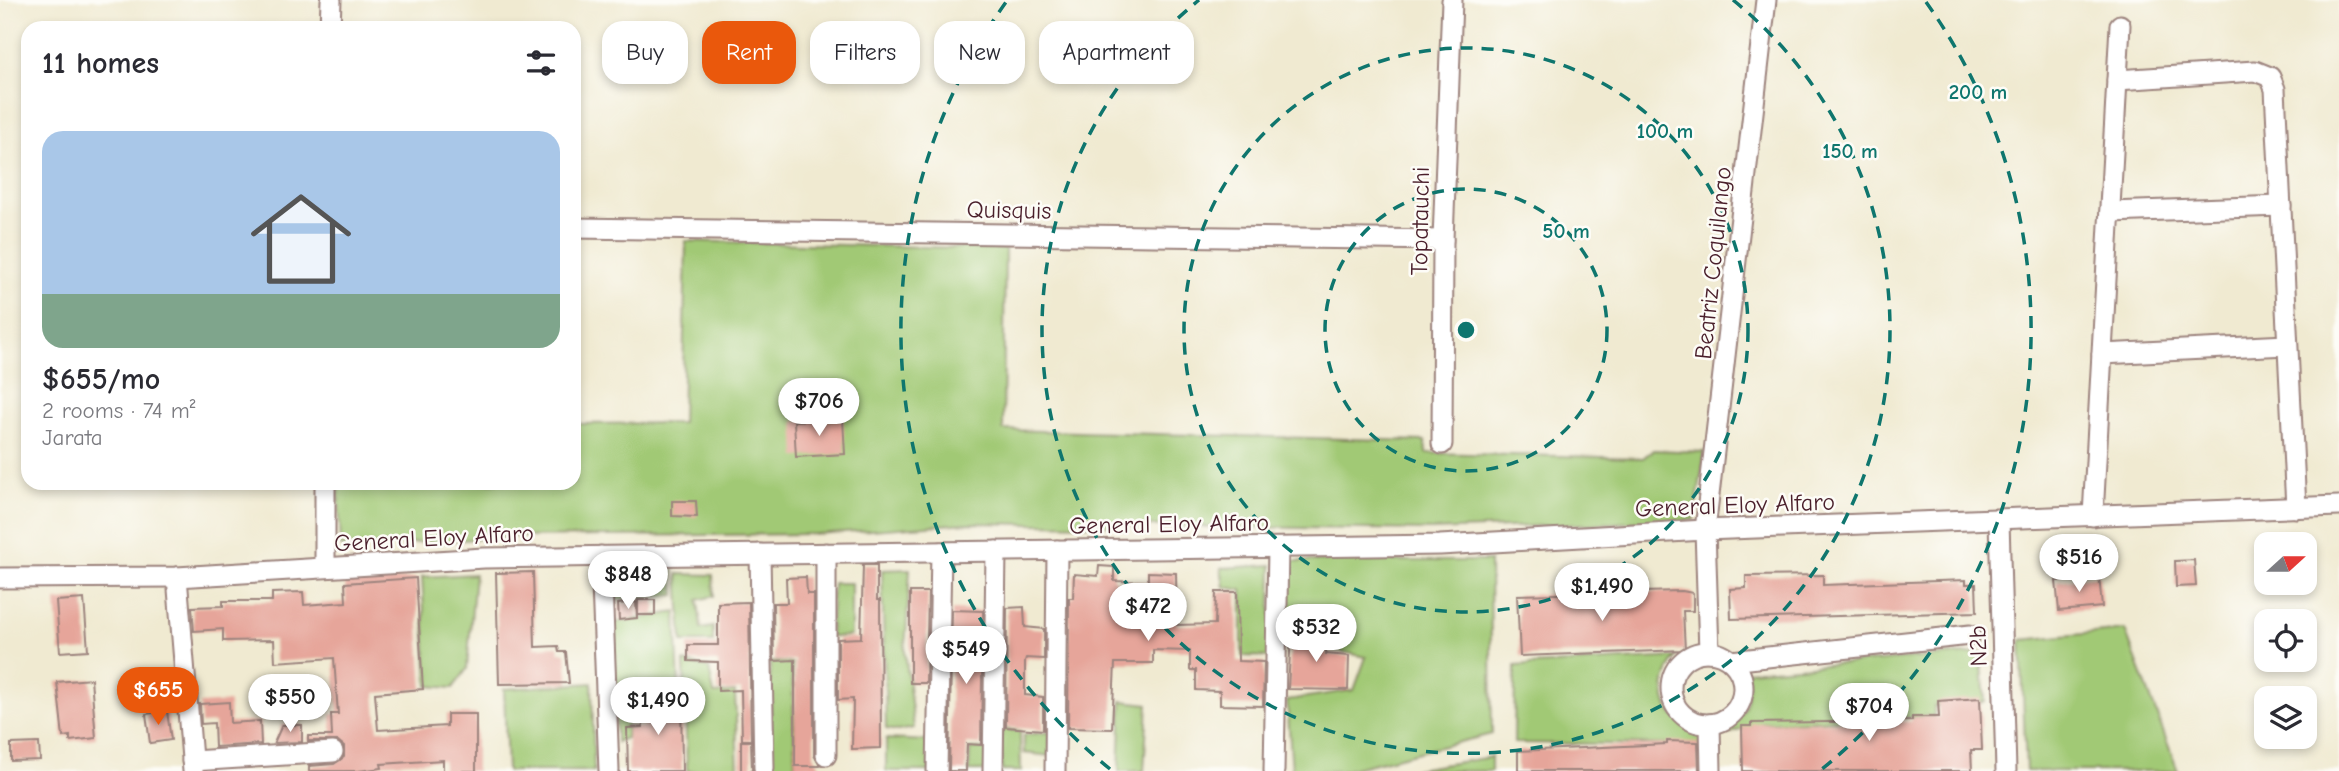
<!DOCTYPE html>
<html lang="en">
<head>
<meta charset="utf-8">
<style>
  body { margin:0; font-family:"Comic Neue",sans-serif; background:#f2f2f3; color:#2b2b33; height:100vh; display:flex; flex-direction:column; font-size:26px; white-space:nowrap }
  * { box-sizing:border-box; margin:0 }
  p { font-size:23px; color:#7c7c81 }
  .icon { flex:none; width:38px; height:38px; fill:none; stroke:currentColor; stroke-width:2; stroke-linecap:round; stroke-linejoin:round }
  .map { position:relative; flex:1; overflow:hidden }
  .side { position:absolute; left:21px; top:21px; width:560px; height:469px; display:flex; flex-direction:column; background:#fff; border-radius:21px; box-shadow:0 4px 10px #0003 }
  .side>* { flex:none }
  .banner { position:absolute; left:602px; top:21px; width:665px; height:63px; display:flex; gap:14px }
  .needle { width:46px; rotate:69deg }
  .buttons { position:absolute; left:2254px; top:532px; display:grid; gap:14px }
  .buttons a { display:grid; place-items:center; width:63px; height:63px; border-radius:14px; background:#fff; box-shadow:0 4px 10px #0003; font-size:35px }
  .price { position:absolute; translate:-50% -60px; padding:0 16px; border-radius:24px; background:#fff; color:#222; font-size:23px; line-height:46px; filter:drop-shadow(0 2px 4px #0008) }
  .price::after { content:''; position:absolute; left:50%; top:42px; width:21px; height:16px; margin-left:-10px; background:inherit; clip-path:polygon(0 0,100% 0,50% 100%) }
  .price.current { background:#ea580c; color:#fff }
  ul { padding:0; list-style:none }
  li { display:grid; align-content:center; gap:14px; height:371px; padding:0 21px }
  li span { display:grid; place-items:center; height:217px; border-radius:21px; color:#555 }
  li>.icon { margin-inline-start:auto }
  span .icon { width:126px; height:126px; fill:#fffc; stroke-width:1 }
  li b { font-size:30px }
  h2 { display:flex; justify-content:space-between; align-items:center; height:84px; padding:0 21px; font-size:30px }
  .chip { padding:0 24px; border-radius:21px; background:#fff; box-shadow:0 4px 10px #0003; font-size:24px; line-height:63px }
  .chip.current { background:#ea580c; color:#fff }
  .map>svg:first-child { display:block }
  .green { fill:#a1c974; stroke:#767450; stroke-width:2 }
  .building { fill:#e6a59a }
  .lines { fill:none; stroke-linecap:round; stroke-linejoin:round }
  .street-casing { stroke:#9d847e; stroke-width:23 }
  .street { stroke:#fff; stroke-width:19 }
  .ring { fill:none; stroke:#0f766e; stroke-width:3.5; stroke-dasharray:12 9 }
  .labels { text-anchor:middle; stroke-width:5; stroke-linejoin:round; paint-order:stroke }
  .street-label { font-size:24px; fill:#4a1f2b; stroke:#fdfcf7 }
  .centre { fill:#0f766e; stroke:#fdfcf7; stroke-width:3.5 }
  .ring-label { font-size:21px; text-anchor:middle; font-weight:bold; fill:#0f766e; stroke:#fdfcf7; stroke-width:5; stroke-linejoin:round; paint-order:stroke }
</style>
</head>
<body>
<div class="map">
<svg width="2339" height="771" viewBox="0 0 2339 771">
  <rect width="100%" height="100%" fill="#fdfcf7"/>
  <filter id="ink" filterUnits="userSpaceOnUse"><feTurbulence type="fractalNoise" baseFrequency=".0143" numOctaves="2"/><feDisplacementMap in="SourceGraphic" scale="14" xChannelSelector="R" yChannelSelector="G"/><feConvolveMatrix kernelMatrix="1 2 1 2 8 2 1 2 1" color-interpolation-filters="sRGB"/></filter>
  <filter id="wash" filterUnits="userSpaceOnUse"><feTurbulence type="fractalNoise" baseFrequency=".00686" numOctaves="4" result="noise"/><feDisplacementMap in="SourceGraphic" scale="28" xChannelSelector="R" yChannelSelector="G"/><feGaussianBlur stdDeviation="1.57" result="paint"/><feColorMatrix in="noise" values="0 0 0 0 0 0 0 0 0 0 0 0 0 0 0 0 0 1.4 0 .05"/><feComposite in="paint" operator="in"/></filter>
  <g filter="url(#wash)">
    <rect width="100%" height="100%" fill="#f0ead1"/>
    <g class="green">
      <polygon points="686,241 1005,249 1003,430 1425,441 1426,453 1643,458 1653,450 1705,452 1694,520 1430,530 968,523 816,534 513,537 341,547 338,483 574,483 574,424 682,423"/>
      <polygon points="1291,561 1490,561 1492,734 1343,771 1292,771 1287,700 1354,690 1366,657 1334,650 1336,625 1288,624"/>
      <polygon points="1272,565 1270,657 1242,656 1242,590 1224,587 1221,568"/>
      <polygon points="910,569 905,651 914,728 898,731 886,729 882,570"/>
      <polygon points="673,570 675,595 611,600 612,573"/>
      <polygon points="475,574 467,669 453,688 428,686 422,577"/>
      <polygon points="678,574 713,575 714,596 698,600 701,629 713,627 713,642 682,642"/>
      <polygon points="833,583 851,583 851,636 830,637"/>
      <polygon points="676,612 679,687 663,688 662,698 639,704 641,722 627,724 626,738 616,742 612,623"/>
      <polygon points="2125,630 2178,771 2026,771 2021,640"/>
      <path d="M1981,653L1985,702L1934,706V716L1763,723L1718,737V729C1747,724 1751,696 1747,671Z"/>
      <path d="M1676,657C1654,688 1663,724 1704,730V745L1514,743L1515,666Z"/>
      <polygon points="684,662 709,668 714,694 735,692 738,771 687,771"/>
      <polygon points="770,662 792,663 795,771 772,771"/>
      <polygon points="592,683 594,771 507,771 504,689"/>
      <polygon points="1122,701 1148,704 1144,771 1119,771"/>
      <polygon points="1001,729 1020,731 1021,771 1002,771"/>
      <polygon points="1050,732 1051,756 1024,753 1024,735"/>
      <polygon points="886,739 930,741 930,771 886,771"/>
      <polygon points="970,749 989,749 989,771 969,771"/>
      <polygon points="1491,757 1491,771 1405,771"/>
    </g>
    <g id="blocks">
      <g class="building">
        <polygon points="843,419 845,454 796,457 794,421"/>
        <polygon points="672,501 696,501 697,517 672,516"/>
        <polygon points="2194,560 2196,586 2176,587 2175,561"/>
        <polygon points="863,565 877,565 877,600 880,600 881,748 852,749 853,699 838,700 838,639 861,638"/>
        <polygon points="1099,566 1114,567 1114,581 1148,582 1148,572 1176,573 1177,625 1215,624 1216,592 1237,592 1238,661 1264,662 1263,706 1220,705 1220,691 1196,690 1196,670 1190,670 1190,651 1153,650 1153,663 1115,663 1112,729 1068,728 1069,598 1073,598 1074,574 1098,576"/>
        <polygon points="533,572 535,647 558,646 559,652 566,652 569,683 499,684 496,573"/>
        <polygon points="1823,575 1823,585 1966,580 1966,584 1976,584 1977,612 1731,619 1730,589 1746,588 1746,576"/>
        <polygon points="2099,576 2102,607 2059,611 2056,581"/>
        <polygon points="806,577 807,594 814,594 814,755 820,766 795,766 795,660 774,661 773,603 787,603 786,578"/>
        <polygon points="416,578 423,689 375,693 378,730 447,726 447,714 476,714 476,771 443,771 443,760 381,764 382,768 358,771 309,771 309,766 334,764 344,757 344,746 338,741 308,741 308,736 332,736 331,714 338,714 334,658 275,662 274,640 223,641 223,629 194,631 192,607 223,606 223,601 272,601 272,593 303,592 304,605 346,602 345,583"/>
        <polygon points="1682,591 1693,593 1693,611 1683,611 1685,650 1520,656 1517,595"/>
        <polygon points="910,592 928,592 926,683 910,683"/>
        <polygon points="84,599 88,650 60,652 56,601"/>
        <rect x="638" y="600" width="17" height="15"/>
        <polygon points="636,602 637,618 619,620 618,604"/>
        <polygon points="749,602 751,740 742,740 741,690 718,691 718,662 688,661 688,645 718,645 718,603"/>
        <polygon points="1024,607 1025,627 1044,629 1044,659 1026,658 1025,661 1025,695 1043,697 1043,730 1006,727 1007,608"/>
        <polygon points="952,610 983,611 981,745 967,744 966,771 949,771"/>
        <polygon points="1307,629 1326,630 1326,654 1349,656 1348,690 1288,689 1291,635 1307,635"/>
        <polygon points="91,679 96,738 70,741 70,736 63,737 57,682"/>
        <polygon points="681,691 682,771 628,771 627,728 643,727 642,703 666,702 665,692"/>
        <polygon points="1980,698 1982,750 1971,750 1972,771 1743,771 1742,726 1751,726 1751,723 1912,721 1912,717 1939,717 1938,701"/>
        <polygon points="229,702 230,723 260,721 261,744 215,747 214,723 201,724 200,704"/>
        <polygon points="167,711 171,740 150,743 146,714"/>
        <polygon points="282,725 302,725 302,742 274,743"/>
        <polygon points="741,741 751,741 752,771 741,771"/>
        <polygon points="1667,741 1698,742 1699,771 1518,771 1518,751 1667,744"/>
        <polygon points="39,743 40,760 11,761 11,744"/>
      </g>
    </g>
  </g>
  <g filter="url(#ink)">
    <use href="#blocks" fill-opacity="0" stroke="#9d847e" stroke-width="2"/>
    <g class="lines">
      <g class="street-casing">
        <g id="street">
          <polyline points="330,28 331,0"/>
          <polyline points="2117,80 2255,71 2270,77 2275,89 2296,508"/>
          <polyline points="2110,212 2281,206"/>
          <polyline points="574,228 1443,240"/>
          <polyline points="2102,354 2287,345"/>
          <polyline points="1442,444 1443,240 1452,0"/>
          <polyline points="325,483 325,567"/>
          <polyline points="2093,516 2120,25"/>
          <polyline points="1999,520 2006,771"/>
          <polyline points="760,554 764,768"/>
          <polyline points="601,556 609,771"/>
          <polyline points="177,577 193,771"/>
          <polyline points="0,578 177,577 484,558 1440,545 1705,530 2339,506"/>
          <polyline points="1709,652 1705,530 1766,0"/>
          <circle cx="1707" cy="688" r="36"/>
          <polyline points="1731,661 1970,635"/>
          <polyline points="1710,724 1711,771"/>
          <polyline points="826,755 826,553"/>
          <polyline points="192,761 333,752"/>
          <polyline points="937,771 941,552"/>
          <polyline points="993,771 996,551"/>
          <polyline points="1055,771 1057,550"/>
          <polyline points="1274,771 1278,548"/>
        </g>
      </g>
      <use href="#street" class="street"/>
    </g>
  </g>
  <g class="ring">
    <circle cx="1466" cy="330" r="141"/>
    <circle cx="1466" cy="330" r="282"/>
    <path d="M1733 0A424 424 0 1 1 1199 0"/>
    <path d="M1110 769A565 565 0 0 1 1006 2M1926 2A565 565 0 0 1 1822 769"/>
  </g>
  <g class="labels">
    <g class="street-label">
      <text transform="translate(1009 210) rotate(1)" y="8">Quisquis</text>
      <text transform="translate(1420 221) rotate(-89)" y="8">Topatauchi</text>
      <text transform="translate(1713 263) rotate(-84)" y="8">Beatriz Coquilango</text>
      <text transform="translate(1735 505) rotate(-2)" y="8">General Eloy Alfaro</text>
      <text transform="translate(1169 524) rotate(-1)" y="8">General Eloy Alfaro</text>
      <text transform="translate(434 538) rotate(-3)" y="8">General Eloy Alfaro</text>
      <text transform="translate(1978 646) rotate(-92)" y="8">N2b</text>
    </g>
  </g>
  <circle cx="1466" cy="330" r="10" class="centre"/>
  <g class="ring-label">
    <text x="1978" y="99">200 m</text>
    <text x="1665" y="138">100 m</text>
    <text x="1850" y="158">150 m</text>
    <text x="1566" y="238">50 m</text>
  </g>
</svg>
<div class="buttons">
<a><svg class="needle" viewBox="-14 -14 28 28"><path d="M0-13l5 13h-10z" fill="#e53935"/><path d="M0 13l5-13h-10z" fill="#7c7c81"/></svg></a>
<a><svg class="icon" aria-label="locate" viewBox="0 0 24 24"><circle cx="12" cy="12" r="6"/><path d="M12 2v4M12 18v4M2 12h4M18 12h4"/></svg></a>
<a><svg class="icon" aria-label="layers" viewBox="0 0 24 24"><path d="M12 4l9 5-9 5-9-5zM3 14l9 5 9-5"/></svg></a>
</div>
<b class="price" style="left:819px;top:438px">$706</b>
<b class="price" style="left:2079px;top:594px">$516</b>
<b class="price" style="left:628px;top:611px">$848</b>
<b class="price" style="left:1602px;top:623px">$1,490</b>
<b class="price" style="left:1148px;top:643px">$472</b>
<b class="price" style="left:1316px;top:664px">$532</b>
<b class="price" style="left:966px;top:686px">$549</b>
<b class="price current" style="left:158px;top:727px">$655</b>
<b class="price" style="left:290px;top:734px">$550</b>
<b class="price" style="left:658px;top:737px">$1,490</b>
<b class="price" style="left:1869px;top:743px">$704</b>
<div class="banner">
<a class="chip">Buy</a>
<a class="chip current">Rent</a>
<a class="chip">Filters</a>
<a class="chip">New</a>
<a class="chip">Apartment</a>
</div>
<section class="side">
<h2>11 homes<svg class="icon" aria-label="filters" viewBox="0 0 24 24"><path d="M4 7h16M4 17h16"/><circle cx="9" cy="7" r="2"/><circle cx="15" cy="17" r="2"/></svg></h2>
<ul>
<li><span style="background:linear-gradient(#a9c7e8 75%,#7fa58c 0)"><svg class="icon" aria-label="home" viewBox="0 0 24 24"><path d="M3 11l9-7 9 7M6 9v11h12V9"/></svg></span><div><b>$655/mo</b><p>2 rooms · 74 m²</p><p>Jarata</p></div></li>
</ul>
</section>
</div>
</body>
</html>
